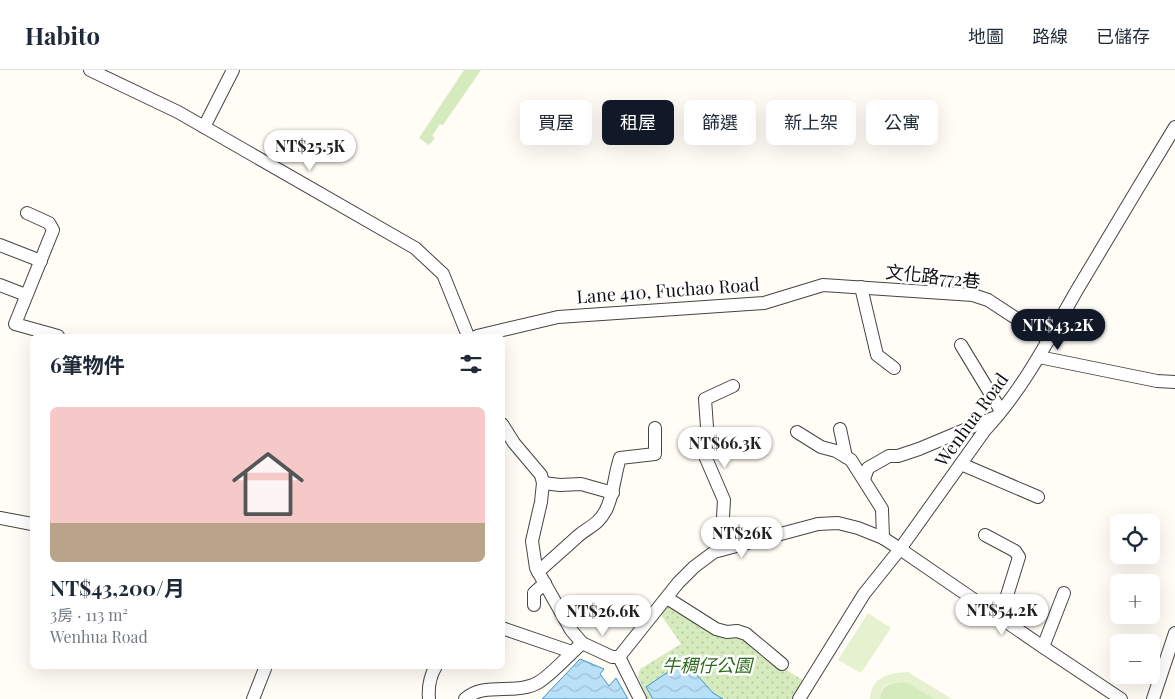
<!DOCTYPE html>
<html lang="zh-TW">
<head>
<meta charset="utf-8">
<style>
  body { margin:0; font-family:"Playfair Display","Noto Sans TC",serif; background:#f6f6f7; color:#1f2937; height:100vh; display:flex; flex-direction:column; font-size:19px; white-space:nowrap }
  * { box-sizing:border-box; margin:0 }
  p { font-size:16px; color:#747a83 }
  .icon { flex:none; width:28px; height:28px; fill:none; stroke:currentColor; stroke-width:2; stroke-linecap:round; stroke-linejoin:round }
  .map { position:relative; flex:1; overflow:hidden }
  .sheet { position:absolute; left:30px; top:264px; width:475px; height:335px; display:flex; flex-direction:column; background:#fff; border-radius:8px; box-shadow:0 5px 20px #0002 }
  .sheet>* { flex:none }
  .hud { position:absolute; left:520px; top:30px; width:475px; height:45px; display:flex; gap:10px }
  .tools { position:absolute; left:1110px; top:444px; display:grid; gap:10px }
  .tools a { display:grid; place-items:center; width:50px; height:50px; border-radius:8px; background:#fff; box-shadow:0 5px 20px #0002; font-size:25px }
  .price { position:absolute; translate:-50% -42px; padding:0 11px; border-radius:18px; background:#fff; color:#222; font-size:16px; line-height:32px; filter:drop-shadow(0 1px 2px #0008) }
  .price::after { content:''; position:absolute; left:50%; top:30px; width:15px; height:11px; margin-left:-8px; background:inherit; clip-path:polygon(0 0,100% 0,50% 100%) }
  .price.current { background:#111827; color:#fff }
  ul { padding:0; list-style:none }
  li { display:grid; align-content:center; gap:10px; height:265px; padding:0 20px }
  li+li { border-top:1px solid #e0e1e3 }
  li span { display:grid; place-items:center; height:155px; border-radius:8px; color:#555 }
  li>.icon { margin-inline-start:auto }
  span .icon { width:90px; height:90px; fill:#fffc; stroke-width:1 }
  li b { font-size:21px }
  h2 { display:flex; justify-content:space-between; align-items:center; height:60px; padding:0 20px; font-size:21px }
  .tag { padding:0 18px; border-radius:8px; background:#fff; box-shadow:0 5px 20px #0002; font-size:18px; line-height:45px }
  .tag.current { background:#111827; color:#fff }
  header { display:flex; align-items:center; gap:30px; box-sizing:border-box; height:70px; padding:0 25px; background:#fff; border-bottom:1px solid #e0e1e3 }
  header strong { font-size:24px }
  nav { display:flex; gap:28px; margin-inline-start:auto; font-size:18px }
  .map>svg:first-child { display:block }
  .grass { fill:#d5ebbd }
  .park { fill:url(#park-dots) }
  .pitch { fill:#e6f2cf }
  .water { fill:url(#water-waves); stroke:#3f96cf }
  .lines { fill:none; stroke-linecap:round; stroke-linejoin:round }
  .minor-casing { stroke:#444; stroke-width:14 }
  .minor { stroke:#fff; stroke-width:12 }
  .labels { text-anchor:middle; stroke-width:5; stroke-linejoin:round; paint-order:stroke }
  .street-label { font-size:18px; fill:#111; stroke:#fff }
  .park-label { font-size:18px; font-style:italic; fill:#2f6b1f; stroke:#fff }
</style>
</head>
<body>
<header>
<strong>Habito</strong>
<nav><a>地圖</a><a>路線</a><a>已儲存</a></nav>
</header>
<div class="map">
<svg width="1175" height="629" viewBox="0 0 1175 629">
  <defs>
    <pattern id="park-dots" width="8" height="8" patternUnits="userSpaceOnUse" patternTransform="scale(1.25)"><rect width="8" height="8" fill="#d5ebbd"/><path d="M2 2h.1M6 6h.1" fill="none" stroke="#b6c8a1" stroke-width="1.8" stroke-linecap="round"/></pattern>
    <pattern id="water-waves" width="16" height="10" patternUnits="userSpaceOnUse" patternTransform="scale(1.25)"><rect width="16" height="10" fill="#b9e0f7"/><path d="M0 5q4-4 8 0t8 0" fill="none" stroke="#9ebfd3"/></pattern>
  </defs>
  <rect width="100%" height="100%" fill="#fffdf5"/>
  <g class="grass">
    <polygon points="464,0 481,0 443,55 440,54 432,66 435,68 429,75 419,68"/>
    <path d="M902,612H908L935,629H880C881,615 889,614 902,612Z"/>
  </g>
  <polygon class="park" points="669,535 742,568 759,583 804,611 792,629 647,629 638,607 640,599 681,574 661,545"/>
  <g class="pitch">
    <polygon points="868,543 891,558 861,603 838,590"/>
    <path d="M908,602L952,629H935L908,613L902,612L886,615L882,619L880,629H870C872,606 889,603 908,602Z"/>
  </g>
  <g class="water">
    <polygon points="580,589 604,599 600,604 609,616 616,608 628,629 542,629"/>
    <polygon points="678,595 696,604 713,623 723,629 653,629 646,617"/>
  </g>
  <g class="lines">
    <g class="minor-casing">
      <g id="minor">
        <polyline points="90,0 178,42 415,178 443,204 468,266"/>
        <polyline points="204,57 233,0"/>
        <polyline points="27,143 49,153 53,160 15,254 58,266"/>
        <polyline points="0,175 41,191"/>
        <polyline points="0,215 26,225"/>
        <polyline points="861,217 877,285 894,298"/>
        <polyline points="477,266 558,247 764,233 823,215 973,225 988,230 1049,270"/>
        <polyline points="961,275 1001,341"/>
        <polyline points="1039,287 1157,311 1175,312"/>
        <polyline points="502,354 514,373 541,405 543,413 541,432 532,471 536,498 571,560 582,573 612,587 619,587"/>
        <polyline points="840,359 846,387"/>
        <polyline points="797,362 821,377 836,381 851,390 882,439 883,468"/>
        <polyline points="961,394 1038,427"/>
        <polyline points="864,409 868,398 889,386 898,386 919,379 993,348"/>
        <polyline points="543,413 560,415 581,414 613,423"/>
        <polyline points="0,448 32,454"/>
        <polyline points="985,465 1015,481 1019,487 1000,548"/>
        <polyline points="721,480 724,430 705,386 707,357 705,329 733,316"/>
        <path d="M538,502C551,490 565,478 578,466C590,456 598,455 606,440C614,424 614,406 620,388L655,384V358"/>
        <polyline points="667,528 716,559 727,562 737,561 746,564 782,594"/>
        <polyline points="534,535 534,523 545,513"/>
        <polyline points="502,558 572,582"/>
        <polyline points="1043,577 1064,523"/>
        <polyline points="619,587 678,513 694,497 714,482 818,454 838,453 858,458 883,468 900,479 1043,577 1121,629"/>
        <polyline points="619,587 640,629"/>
        <polyline points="253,629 266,596"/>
        <path d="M429,629C428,618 430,606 436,596"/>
        <path d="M465,629C485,611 516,626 539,612C552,604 570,584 582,573"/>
        <path d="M799,629L864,524L900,479L985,360C1022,321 1050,267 1077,220C1109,166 1142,111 1175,57"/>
        <polyline points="1153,629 1175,563"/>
      </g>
    </g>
    <use href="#minor" class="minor"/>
  </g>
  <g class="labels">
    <g class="street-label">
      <text transform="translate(933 207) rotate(6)" y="6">文化路772巷</text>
      <text transform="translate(668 221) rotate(-4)" y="6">Lane 410, Fuchao Road</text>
      <text transform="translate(972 350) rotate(-54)" y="6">Wenhua Road</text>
    </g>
    <g class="park-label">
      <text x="707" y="602">牛稠仔公園</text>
    </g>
  </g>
</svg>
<div class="tools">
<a><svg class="icon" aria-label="locate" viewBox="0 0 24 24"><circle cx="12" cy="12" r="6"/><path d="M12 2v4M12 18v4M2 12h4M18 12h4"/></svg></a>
<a>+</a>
<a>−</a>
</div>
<b class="price" style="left:310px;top:102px">NT$25.5K</b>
<b class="price current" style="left:1058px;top:281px">NT$43.2K</b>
<b class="price" style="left:725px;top:399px">NT$66.3K</b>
<b class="price" style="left:742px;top:489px">NT$26K</b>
<b class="price" style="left:1002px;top:566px">NT$54.2K</b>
<b class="price" style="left:603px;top:567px">NT$26.6K</b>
<div class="hud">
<a class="tag">買屋</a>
<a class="tag current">租屋</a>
<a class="tag">篩選</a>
<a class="tag">新上架</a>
<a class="tag">公寓</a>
</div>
<section class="sheet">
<h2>6筆物件<svg class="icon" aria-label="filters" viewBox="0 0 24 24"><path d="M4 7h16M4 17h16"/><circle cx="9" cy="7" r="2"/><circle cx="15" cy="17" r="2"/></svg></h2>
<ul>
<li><span style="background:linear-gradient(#f6c9c9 75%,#b9a48a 0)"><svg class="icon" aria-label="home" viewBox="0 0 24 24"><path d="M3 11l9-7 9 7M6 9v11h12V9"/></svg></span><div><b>NT$43,200/月</b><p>3房 · 113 m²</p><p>Wenhua Road</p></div></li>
</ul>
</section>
</div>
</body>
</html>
